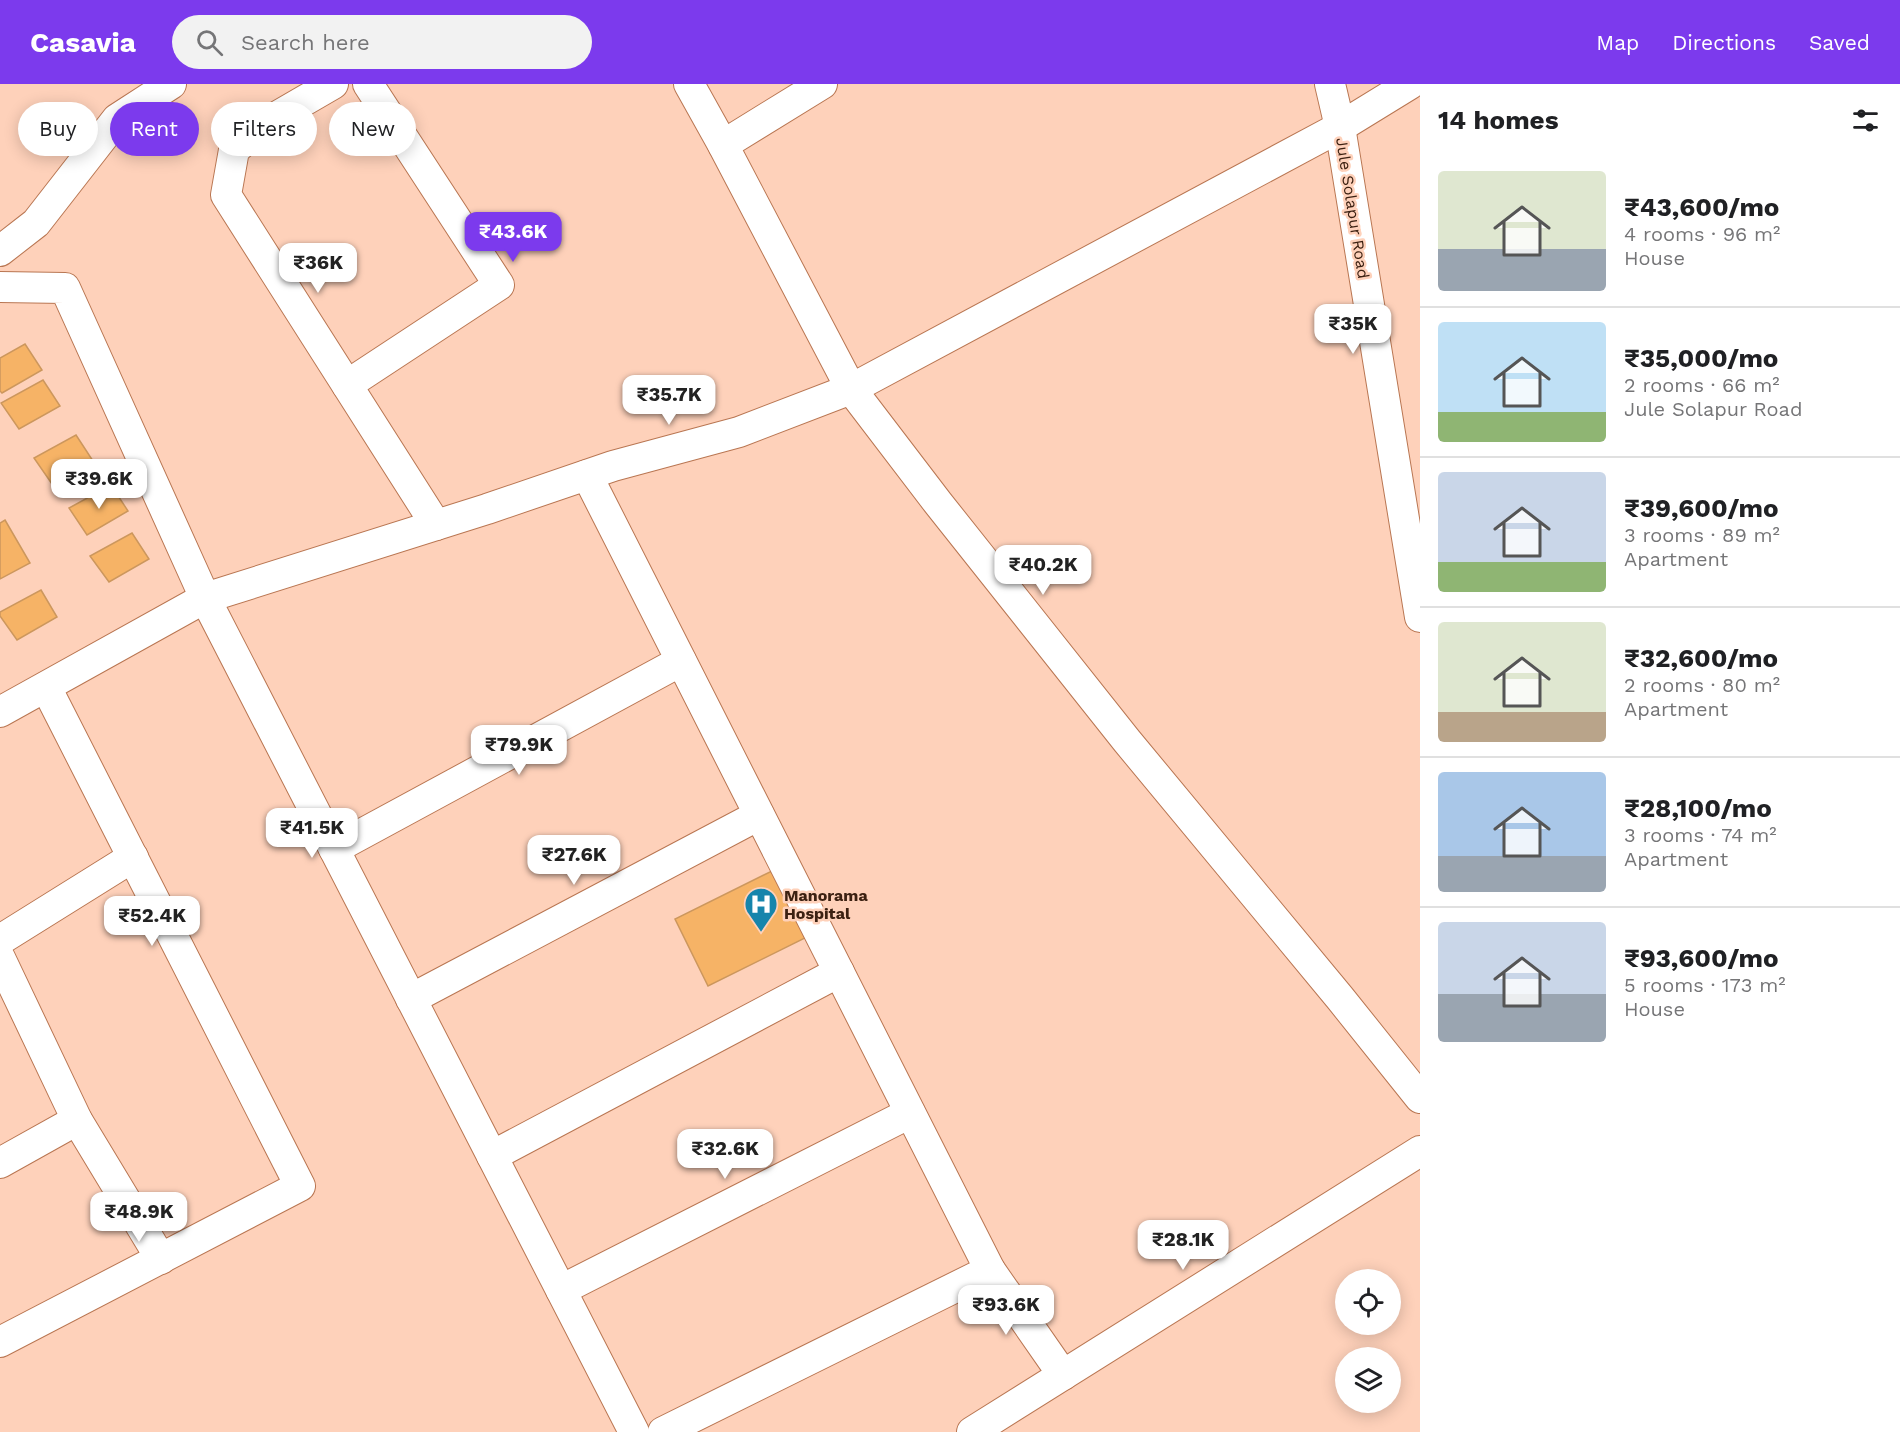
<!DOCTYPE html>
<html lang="en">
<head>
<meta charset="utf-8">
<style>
  body { margin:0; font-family:"Work Sans",sans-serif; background:#f2f2f2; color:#202124; height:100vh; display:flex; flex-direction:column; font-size:22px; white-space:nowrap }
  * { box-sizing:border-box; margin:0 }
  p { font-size:20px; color:#757577 }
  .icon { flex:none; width:33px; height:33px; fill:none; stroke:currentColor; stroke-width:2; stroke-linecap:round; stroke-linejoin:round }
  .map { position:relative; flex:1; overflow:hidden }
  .side { display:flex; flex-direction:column; background:#fff; width:480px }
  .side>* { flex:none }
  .hud { position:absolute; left:18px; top:18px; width:570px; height:54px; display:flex; gap:12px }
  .tools { position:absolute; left:1335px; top:1185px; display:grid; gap:12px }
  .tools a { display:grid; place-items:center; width:66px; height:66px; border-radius:50%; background:#fff; box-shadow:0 3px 15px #0003; font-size:30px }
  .price { position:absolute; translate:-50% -51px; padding:0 14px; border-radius:12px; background:#fff; color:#222; font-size:20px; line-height:39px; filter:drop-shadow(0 2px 3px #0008) }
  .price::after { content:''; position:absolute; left:50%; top:36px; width:18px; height:14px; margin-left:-9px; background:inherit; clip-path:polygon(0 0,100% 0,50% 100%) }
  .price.current { background:#7c3aed; color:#fff }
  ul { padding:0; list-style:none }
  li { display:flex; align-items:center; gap:18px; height:150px; padding:0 18px }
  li+li { border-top:2px solid #e0e0e0 }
  li span { display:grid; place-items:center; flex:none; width:168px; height:120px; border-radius:6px; color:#555 }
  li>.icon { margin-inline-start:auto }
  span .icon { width:72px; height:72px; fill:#fffc; stroke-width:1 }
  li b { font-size:26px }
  h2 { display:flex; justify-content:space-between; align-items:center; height:72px; padding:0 18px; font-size:26px }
  .tag { padding:0 21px; border-radius:27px; background:#fff; box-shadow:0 3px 15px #0003; font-size:21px; line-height:54px }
  .tag.current { background:#7c3aed; color:#fff }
  header { display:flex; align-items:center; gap:36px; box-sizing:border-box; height:84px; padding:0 30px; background:#7c3aed; color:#fff }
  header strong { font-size:28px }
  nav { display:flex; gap:33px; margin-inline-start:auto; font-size:21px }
  .search { width:420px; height:54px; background:#f2f2f2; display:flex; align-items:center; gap:15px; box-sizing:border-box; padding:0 21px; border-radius:33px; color:#757577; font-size:22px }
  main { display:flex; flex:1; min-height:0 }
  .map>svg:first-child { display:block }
  .building { fill:#f6b366; stroke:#cc975d; stroke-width:1.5 }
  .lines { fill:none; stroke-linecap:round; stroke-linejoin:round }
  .street-casing { stroke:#b97652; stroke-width:32 }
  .street { stroke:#fff; stroke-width:30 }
  .labels { text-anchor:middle; stroke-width:5; stroke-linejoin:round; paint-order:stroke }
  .street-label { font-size:16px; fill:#3c2112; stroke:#fed1ba }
  .poi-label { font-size:16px; font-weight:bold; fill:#3c2112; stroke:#fed1ba; text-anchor:start }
</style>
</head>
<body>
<header>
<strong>Casavia</strong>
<div class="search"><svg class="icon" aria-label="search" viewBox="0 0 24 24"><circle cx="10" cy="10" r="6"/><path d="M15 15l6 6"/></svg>Search here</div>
<nav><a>Map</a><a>Directions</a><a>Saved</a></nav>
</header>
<main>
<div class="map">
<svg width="1420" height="1348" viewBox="0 0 1420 1348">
  <rect width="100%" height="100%" fill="#fed1ba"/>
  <g class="building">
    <polygon points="25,260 42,286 2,309 0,307 0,274"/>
    <polygon points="43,296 60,322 19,345 1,319"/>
    <polygon points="76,351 93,377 52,400 34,374"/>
    <polygon points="111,401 128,427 87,451 69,424"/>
    <polygon points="5,436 30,479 0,495 0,439"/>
    <polygon points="132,449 149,475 109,498 90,472"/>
    <polygon points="41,506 57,533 17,556 0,532 0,528"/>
    <polygon points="774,786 807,853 708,902 675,835"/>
  </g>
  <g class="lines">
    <g class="street-casing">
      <g id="street">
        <polyline points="333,0 264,40 234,66 226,111 436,441"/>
        <polyline points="689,0 723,61 851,305 938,419 1127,657 1340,914 1420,1014"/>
        <polyline points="1330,0 1340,43 1420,533"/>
        <polyline points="723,61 822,0"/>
        <polyline points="0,167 36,139 117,35 171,0"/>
        <polyline points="0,203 65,204 205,514 634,1348"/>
        <polyline points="347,301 499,201 368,0"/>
        <polyline points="587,391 990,1186 663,1348"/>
        <polyline points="0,628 205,514 487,425 613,382 739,348 851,305 1340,43 1410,0"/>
        <polyline points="334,765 681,577"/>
        <polyline points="0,856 133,773"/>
        <polyline points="0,874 77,1036 161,1175"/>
        <polyline points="411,915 759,731"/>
        <polyline points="492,1072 839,888"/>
        <polyline points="0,1079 77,1036"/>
        <polyline points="990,1186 1063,1291"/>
        <polyline points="561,1206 910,1029"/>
        <polyline points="0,1258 300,1102 46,603"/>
        <polyline points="972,1348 1420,1067"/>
      </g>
    </g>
    <use href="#street" class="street"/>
  </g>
  <defs>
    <g id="hospital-pin" transform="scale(1.725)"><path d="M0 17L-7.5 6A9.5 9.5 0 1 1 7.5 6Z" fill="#1685ac" stroke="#fed1ba"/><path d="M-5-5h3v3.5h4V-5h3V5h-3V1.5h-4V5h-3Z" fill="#fff"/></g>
  </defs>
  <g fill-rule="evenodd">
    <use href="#hospital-pin" x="761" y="820"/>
  </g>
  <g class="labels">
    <g class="street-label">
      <text transform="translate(1353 124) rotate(81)" y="6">Jule Solapur Road</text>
    </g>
    <g class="poi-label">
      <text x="784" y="817">Manorama<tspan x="784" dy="18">Hospital</tspan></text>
    </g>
  </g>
</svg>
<div class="tools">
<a><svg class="icon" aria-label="locate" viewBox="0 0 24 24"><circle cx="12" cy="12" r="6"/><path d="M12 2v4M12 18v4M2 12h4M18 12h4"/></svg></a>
<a><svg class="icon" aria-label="layers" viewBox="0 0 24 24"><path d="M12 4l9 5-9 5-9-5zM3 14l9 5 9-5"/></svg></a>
</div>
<b class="price current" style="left:513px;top:179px">₹43.6K</b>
<b class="price" style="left:318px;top:210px">₹36K</b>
<b class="price" style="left:1353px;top:271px">₹35K</b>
<b class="price" style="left:669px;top:342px">₹35.7K</b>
<b class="price" style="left:99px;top:426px">₹39.6K</b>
<b class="price" style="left:1043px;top:512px">₹40.2K</b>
<b class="price" style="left:519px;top:692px">₹79.9K</b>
<b class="price" style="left:312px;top:775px">₹41.5K</b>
<b class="price" style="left:574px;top:802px">₹27.6K</b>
<b class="price" style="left:152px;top:863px">₹52.4K</b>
<b class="price" style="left:725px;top:1096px">₹32.6K</b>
<b class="price" style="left:139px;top:1159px">₹48.9K</b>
<b class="price" style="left:1183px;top:1187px">₹28.1K</b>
<b class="price" style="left:1006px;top:1252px">₹93.6K</b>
<div class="hud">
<a class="tag">Buy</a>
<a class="tag current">Rent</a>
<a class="tag">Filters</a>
<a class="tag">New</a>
</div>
</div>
<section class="side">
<h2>14 homes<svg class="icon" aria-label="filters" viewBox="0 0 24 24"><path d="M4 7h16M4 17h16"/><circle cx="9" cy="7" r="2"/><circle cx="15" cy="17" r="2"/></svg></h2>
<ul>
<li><span style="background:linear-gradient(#dfe7d0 65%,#9aa5b1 0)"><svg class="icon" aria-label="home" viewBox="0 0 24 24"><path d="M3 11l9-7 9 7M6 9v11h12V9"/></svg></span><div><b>₹43,600/mo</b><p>4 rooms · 96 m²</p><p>House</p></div></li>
<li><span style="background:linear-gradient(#bfe0f5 75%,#8fb573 0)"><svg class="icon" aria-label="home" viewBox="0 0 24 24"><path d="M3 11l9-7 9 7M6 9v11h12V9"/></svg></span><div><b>₹35,000/mo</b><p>2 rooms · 66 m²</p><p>Jule Solapur Road</p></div></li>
<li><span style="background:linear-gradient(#c9d6e8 75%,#8fb573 0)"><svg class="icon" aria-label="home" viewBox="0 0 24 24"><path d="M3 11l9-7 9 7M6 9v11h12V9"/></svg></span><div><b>₹39,600/mo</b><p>3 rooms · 89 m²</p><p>Apartment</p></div></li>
<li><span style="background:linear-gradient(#dfe7d0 75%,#b9a48a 0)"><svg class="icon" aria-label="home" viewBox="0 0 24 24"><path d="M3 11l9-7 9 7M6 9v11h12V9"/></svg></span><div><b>₹32,600/mo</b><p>2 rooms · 80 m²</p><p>Apartment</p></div></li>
<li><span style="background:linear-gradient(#a9c7e8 70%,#9aa5b1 0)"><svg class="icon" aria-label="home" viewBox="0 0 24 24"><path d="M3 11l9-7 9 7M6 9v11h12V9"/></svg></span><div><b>₹28,100/mo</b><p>3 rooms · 74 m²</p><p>Apartment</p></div></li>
<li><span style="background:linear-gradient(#c9d6e8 60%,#9aa5b1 0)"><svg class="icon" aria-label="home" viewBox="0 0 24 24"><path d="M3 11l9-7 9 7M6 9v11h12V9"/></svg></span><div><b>₹93,600/mo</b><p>5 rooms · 173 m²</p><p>House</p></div></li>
</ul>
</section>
</main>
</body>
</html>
